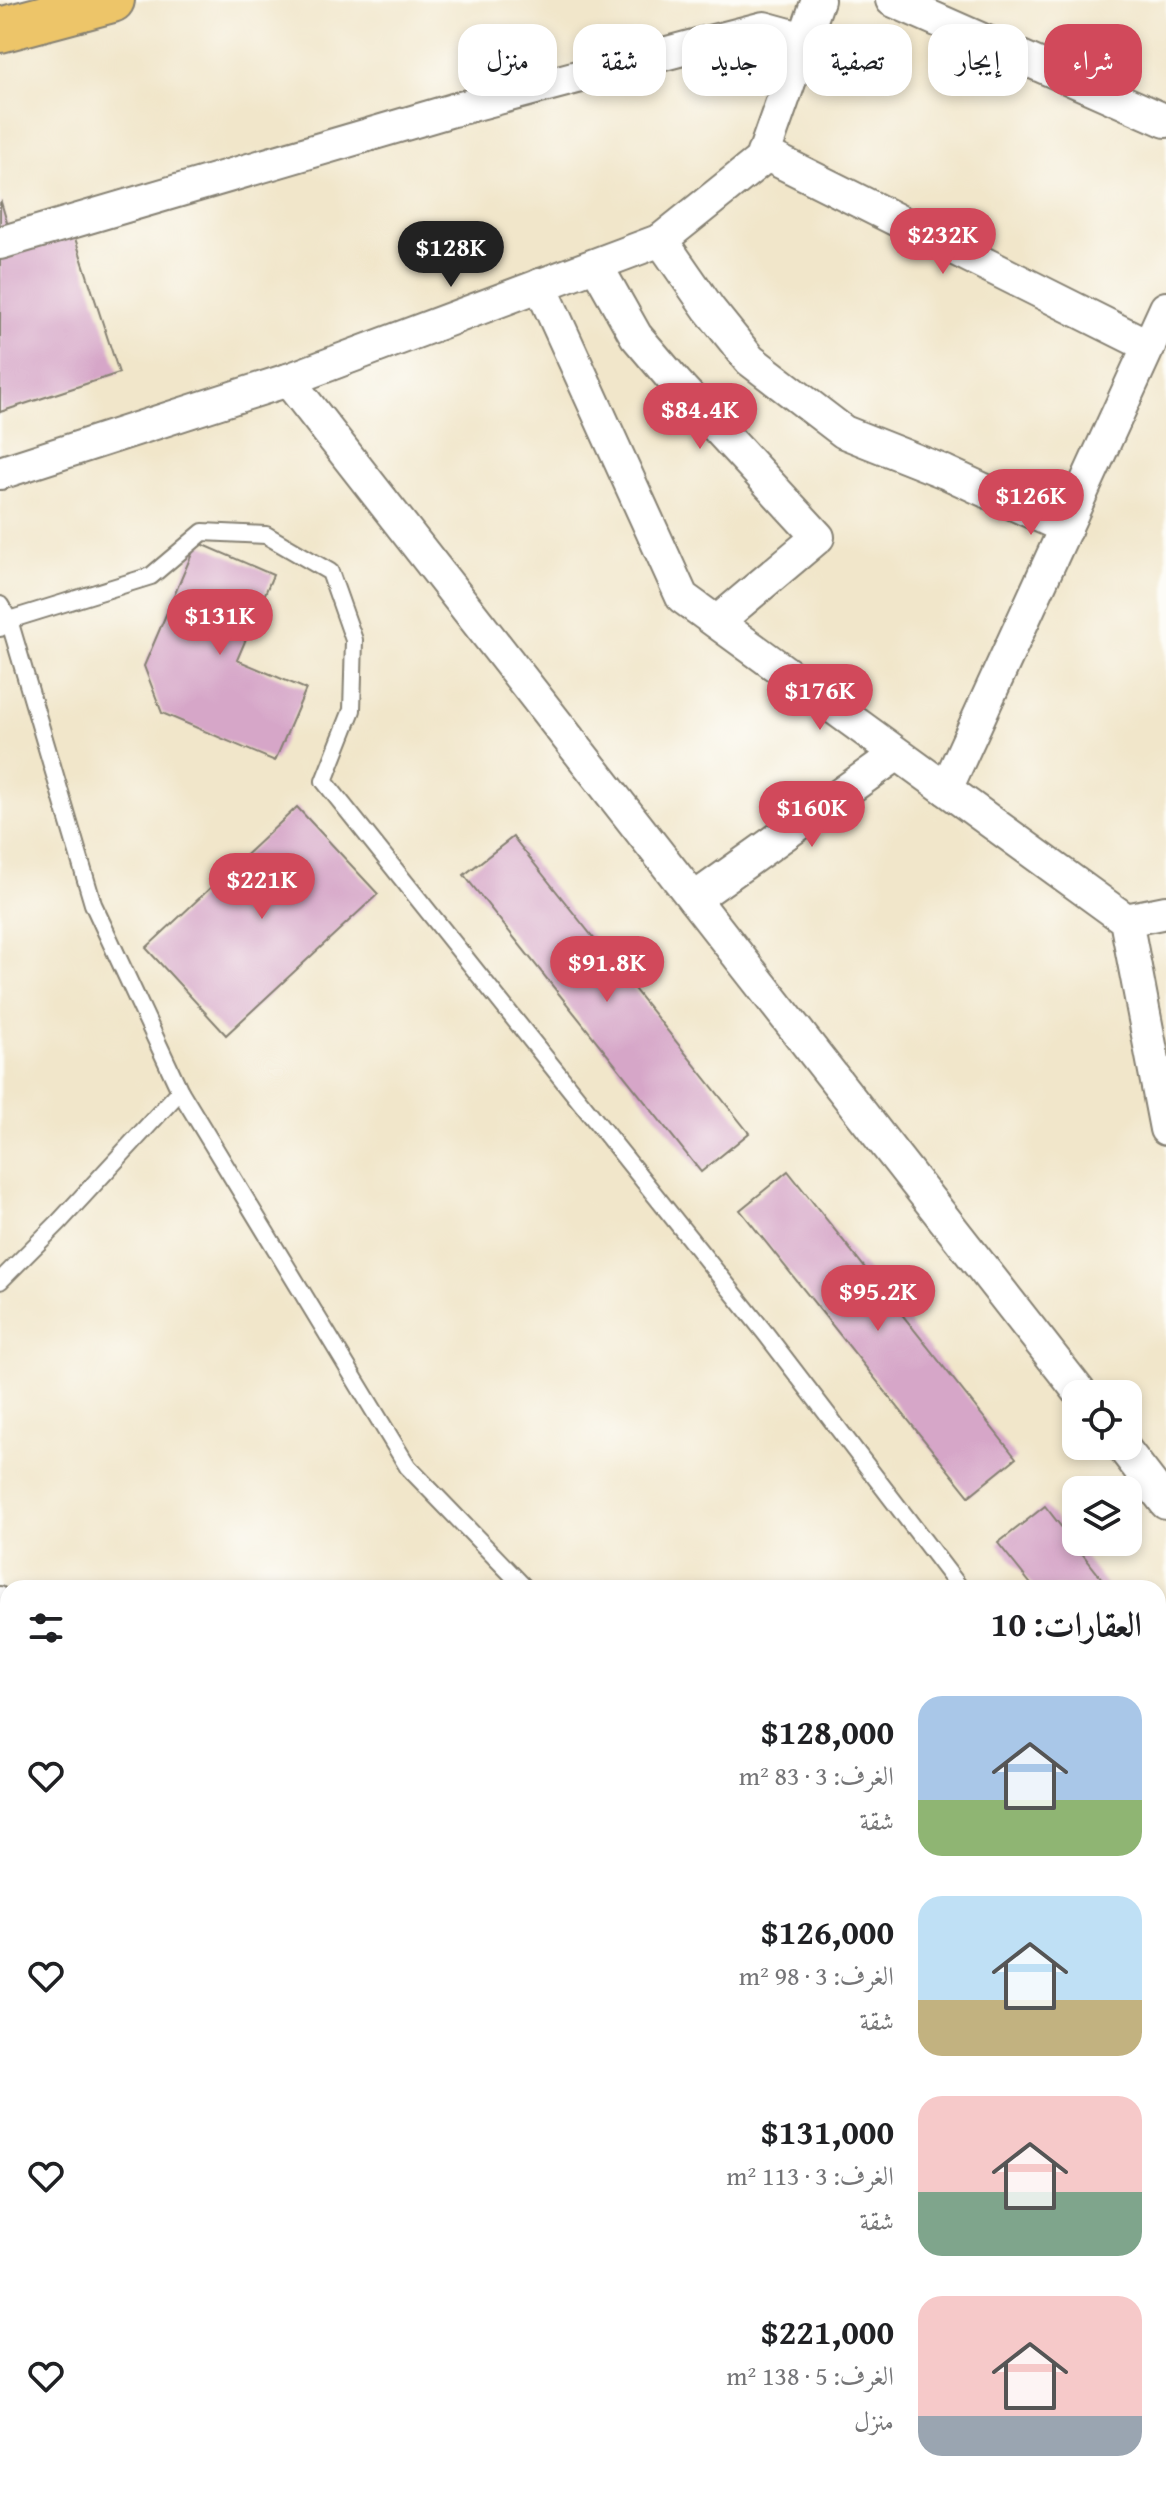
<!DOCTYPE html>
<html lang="ar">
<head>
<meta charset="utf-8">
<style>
  body { margin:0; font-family:"Gentium Book Plus",Amiri,serif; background:#f2f2f2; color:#202124; direction:rtl; height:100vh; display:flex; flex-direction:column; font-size:30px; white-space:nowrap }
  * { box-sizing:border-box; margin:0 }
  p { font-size:26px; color:#757577 }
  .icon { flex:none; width:44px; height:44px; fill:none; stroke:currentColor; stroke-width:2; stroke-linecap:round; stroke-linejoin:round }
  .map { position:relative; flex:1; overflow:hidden; direction:ltr }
  .drawer { position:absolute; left:0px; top:1580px; width:1166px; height:914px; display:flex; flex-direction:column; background:#fff; border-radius:24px 24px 0 0; box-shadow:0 4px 12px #0003; direction:rtl }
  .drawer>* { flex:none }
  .guide { position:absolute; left:24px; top:24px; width:1118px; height:72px; direction:rtl; display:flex; gap:16px }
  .buttons { position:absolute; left:1062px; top:1380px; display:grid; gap:16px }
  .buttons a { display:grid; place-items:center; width:80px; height:80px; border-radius:16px; background:#fff; box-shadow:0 4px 12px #0003; font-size:40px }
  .price { position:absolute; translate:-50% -68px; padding:0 18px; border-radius:28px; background:#d1495b; color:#fff; font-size:26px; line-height:52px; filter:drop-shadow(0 2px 4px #0008) }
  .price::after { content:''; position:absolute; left:50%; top:48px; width:24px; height:18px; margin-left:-12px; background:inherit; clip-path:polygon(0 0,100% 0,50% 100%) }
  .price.active { background:#222; color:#fff }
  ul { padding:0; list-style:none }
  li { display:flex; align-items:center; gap:24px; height:200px; padding:0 24px }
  li span { display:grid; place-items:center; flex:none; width:224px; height:160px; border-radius:24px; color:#555 }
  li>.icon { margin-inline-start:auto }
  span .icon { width:96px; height:96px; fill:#fffc; stroke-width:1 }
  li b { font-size:34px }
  h2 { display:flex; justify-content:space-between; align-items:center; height:96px; padding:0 24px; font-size:34px }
  .pill { padding:0 28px; border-radius:24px; background:#fff; box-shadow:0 4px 12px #0003; font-size:28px; line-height:72px }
  .pill.active { background:#d1495b; color:#fff }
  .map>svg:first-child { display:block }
  .building { fill:#d6a6c8 }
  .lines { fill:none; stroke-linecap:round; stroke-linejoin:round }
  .service-casing { stroke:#868173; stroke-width:20 }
  .minor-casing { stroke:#868173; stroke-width:36 }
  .primary-casing { stroke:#868173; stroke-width:48 }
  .service { stroke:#fff; stroke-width:16 }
  .minor { stroke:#fff; stroke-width:32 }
  .primary { stroke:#edc569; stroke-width:44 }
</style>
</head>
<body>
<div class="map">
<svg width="1166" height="2493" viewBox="0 0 1166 2493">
  <rect width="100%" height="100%" fill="#fdfcf7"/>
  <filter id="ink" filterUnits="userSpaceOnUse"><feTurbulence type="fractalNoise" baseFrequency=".0125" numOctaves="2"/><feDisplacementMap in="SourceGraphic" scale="16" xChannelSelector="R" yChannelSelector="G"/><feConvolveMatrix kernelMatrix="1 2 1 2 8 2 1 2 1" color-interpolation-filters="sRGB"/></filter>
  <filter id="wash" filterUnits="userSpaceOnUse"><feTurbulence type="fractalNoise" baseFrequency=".006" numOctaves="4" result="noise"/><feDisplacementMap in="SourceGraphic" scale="32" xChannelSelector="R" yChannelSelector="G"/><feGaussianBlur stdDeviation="1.8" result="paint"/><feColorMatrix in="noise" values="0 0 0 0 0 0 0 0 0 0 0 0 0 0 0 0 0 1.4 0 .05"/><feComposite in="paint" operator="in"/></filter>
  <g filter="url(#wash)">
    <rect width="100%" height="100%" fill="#f1e6ca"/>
    <g id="blocks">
      <g class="building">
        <polygon points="1,202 9,229 0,232 0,203"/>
        <polygon points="72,229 119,373 0,412 0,253"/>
        <polygon points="197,542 273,575 237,660 306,689 275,761 162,713 144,666"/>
        <polygon points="297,807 378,894 226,1035 146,948"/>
        <polygon points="513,837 749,1133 701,1172 464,875"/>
        <polygon points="788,1171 1016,1458 969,1496 740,1210"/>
        <polygon points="1045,1506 1109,1588 1034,1588 998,1543"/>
        <polygon points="1158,1650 1166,1660 1166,1757 1158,1746"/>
        <polygon points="8,1770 8,1814 0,1806 0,1778"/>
      </g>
    </g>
  </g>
  <g filter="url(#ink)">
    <use href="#blocks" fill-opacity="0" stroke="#868173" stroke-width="2"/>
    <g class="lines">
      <g class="service-casing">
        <g id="service">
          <polyline points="0,605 9,620 151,576 203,532 266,535 330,572 354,640 352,710 324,781 766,1334 960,1588"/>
          <polyline points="0,628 9,620 93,904 180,1091 59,1222 0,1281"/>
          <polyline points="180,1091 408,1467 525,1588"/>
          <polyline points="0,1595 8,1602"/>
          <polyline points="880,2486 887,2493"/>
        </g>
      </g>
      <g class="minor-casing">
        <g id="minor">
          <polyline points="892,0 1166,121"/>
          <polyline points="763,153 1149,346"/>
          <polyline points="661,240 709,309 750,360 844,432 945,472 1066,528"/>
          <polyline points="0,243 453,110 690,47 764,28 804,39"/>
          <polyline points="596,265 636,336 676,383 818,537 717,622"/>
          <polyline points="540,285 682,597 1126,920 1166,1129"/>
          <polyline points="288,380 1081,1394"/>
          <polyline points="0,473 288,380 661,240 762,159 818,0"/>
          <polyline points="946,789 1166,308"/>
          <polyline points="694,899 897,754"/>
          <polyline points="1126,920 1166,912"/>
          <polyline points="1122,1446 1166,1503"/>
        </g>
      </g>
      <g class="primary-casing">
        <polyline id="primary" points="0,30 112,0"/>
      </g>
      <use href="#service" class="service"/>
      <use href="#minor" class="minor"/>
      <use href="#primary" class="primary"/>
    </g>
  </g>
</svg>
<div class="buttons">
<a><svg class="icon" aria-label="locate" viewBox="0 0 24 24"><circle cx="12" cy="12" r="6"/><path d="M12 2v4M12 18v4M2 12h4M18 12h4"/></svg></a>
<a><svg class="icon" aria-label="layers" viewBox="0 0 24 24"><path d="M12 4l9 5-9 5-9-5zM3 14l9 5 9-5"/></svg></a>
</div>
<b class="price" style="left:943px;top:276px">$232K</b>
<b class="price active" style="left:451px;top:289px">$128K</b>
<b class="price" style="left:700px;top:451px">$84.4K</b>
<b class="price" style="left:1031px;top:537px">$126K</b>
<b class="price" style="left:220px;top:657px">$131K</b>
<b class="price" style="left:820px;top:732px">$176K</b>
<b class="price" style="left:812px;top:849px">$160K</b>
<b class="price" style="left:262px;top:921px">$221K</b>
<b class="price" style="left:607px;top:1004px">$91.8K</b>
<b class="price" style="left:878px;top:1333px">$95.2K</b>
<div class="guide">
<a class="pill active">شراء</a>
<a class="pill">إيجار</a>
<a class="pill">تصفية</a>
<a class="pill">جديد</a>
<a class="pill">شقة</a>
<a class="pill">منزل</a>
</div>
<section class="drawer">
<h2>العقارات: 10<svg class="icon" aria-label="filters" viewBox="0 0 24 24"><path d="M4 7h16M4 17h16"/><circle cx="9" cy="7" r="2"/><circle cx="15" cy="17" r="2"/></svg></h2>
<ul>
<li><span style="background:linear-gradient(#a9c7e8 65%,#8fb573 0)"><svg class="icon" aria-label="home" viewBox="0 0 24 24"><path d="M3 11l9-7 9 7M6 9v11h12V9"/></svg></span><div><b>$128,000</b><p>الغرف: 3 · 83 m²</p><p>شقة</p></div><svg class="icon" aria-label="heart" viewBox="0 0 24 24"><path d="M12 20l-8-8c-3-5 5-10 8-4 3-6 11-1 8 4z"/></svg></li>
<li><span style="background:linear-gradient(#bfe0f5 65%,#c2b280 0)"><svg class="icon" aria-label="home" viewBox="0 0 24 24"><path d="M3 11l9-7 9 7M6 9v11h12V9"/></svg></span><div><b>$126,000</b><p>الغرف: 3 · 98 m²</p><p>شقة</p></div><svg class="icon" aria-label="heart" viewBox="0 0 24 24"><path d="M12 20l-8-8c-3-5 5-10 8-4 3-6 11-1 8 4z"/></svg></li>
<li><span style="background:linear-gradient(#f6c9c9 60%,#7fa58c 0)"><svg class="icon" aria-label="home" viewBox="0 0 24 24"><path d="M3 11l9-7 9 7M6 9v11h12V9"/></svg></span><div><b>$131,000</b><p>الغرف: 3 · 113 m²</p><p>شقة</p></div><svg class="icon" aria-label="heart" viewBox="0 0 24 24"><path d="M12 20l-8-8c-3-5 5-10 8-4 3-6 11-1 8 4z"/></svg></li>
<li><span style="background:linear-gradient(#f6c9c9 75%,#9aa5b1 0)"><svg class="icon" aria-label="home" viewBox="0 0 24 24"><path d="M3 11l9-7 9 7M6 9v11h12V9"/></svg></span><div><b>$221,000</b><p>الغرف: 5 · 138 m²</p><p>منزل</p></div><svg class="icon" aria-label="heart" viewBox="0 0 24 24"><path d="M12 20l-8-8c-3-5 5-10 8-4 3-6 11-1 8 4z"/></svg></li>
</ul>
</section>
</div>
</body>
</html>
